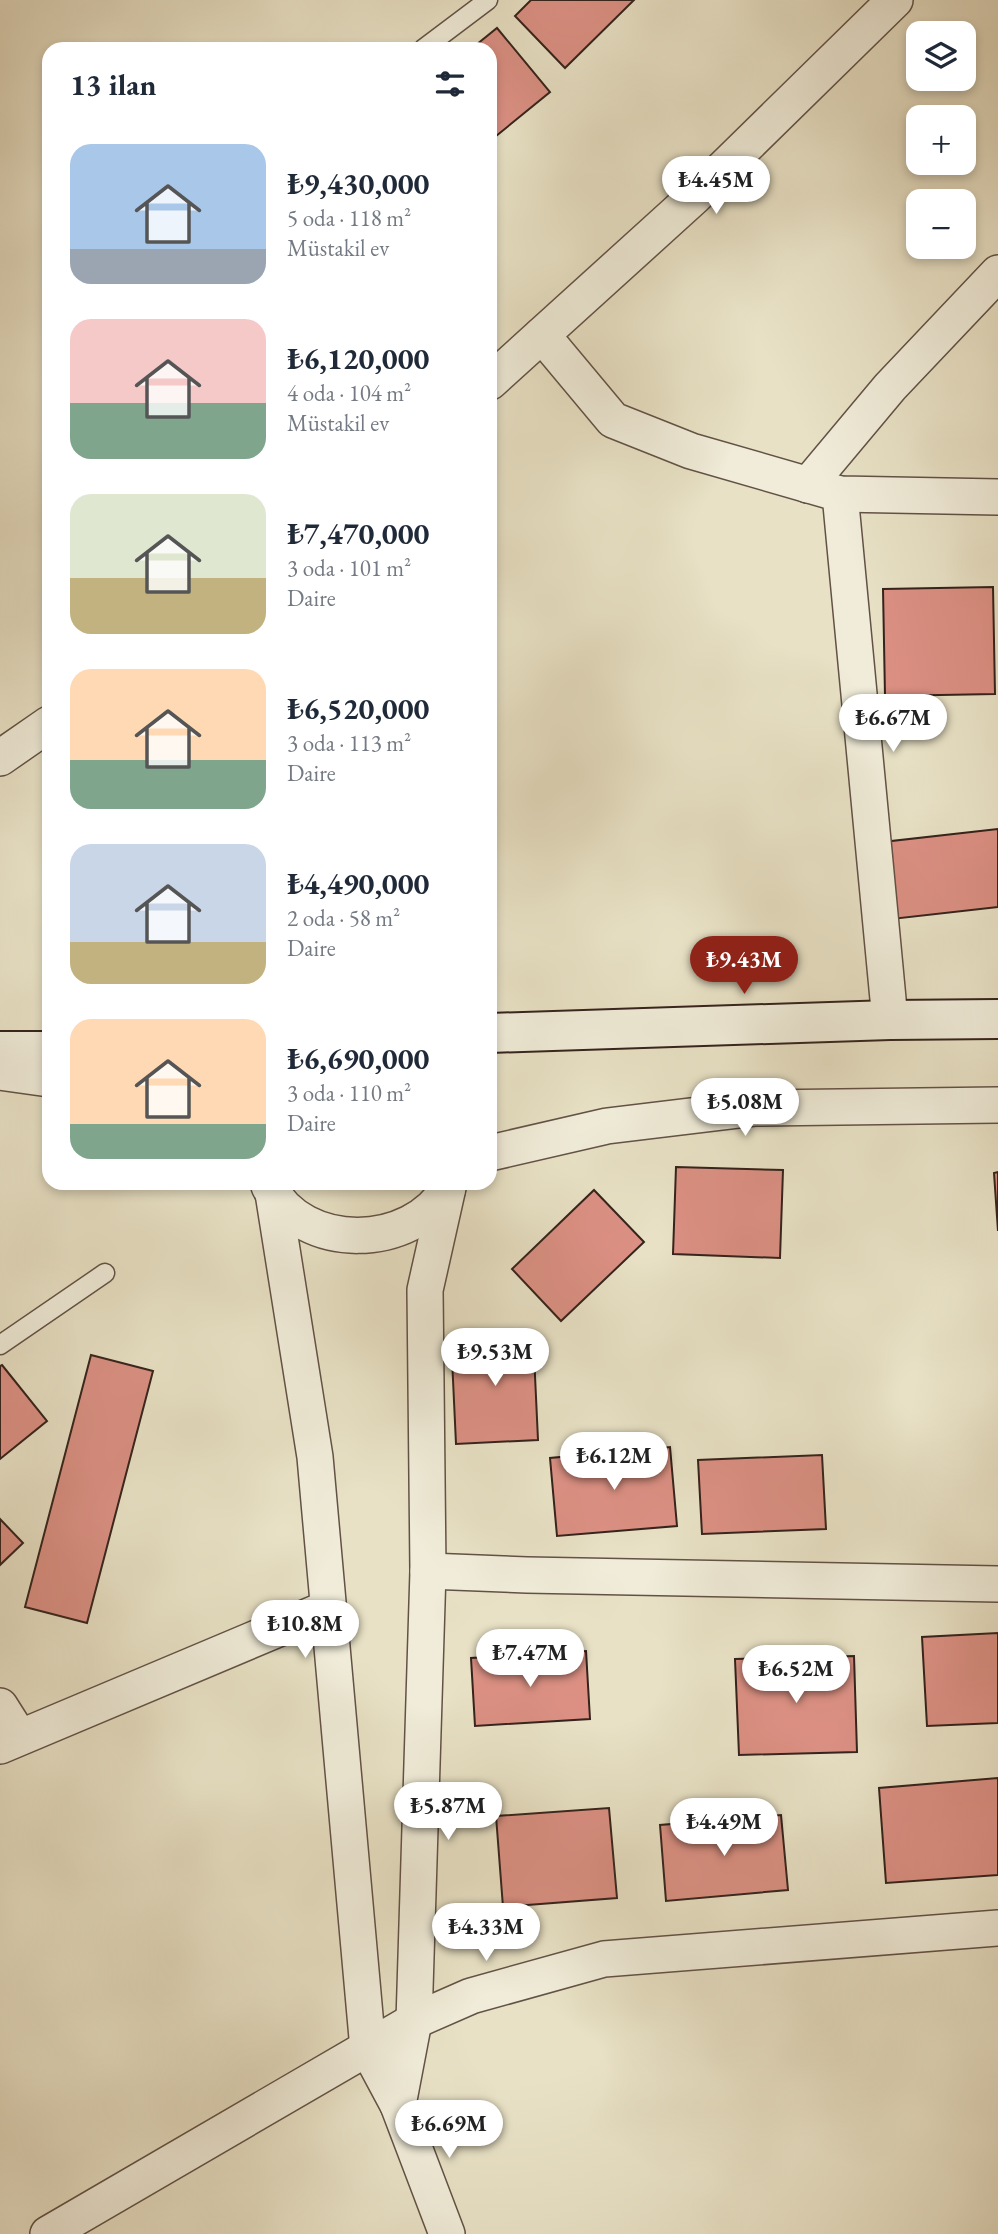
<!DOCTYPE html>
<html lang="tr">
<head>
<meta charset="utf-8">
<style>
  body { margin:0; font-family:"EB Garamond",serif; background:#f2f2f3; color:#1f2937; height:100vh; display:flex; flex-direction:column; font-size:26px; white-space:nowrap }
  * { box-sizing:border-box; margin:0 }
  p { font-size:23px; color:#747a83 }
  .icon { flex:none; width:38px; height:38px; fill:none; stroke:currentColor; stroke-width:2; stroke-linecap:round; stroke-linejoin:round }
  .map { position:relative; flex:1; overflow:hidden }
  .drawer { position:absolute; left:42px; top:42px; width:455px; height:1148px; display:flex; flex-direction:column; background:#fff; border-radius:21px; box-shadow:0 4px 10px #0003 }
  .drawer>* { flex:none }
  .buttons { position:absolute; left:906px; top:21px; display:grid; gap:14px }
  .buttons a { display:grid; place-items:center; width:70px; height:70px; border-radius:14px; background:#fff; box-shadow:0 4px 10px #0003; font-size:35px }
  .price { position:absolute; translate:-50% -60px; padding:0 16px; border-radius:24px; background:#fff; color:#222; font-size:23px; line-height:46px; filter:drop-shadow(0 2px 4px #0008) }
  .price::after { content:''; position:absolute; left:50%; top:42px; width:21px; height:16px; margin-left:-10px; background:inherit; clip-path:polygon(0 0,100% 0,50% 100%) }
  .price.selected { background:#8f2418; color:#fff }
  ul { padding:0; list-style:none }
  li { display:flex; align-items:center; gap:21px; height:175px; padding:0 28px }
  li span { display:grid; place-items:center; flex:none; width:196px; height:140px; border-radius:21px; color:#555 }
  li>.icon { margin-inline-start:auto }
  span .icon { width:84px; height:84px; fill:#fffc; stroke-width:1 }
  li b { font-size:30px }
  h2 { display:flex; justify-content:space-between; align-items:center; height:84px; padding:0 28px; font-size:30px }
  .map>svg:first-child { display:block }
  .building { fill:#db9083; stroke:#35231c; stroke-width:2 }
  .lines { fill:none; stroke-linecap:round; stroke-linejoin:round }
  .service-casing { stroke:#625246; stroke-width:21 }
  .minor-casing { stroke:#625246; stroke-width:38 }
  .secondary-casing { stroke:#35231c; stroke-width:42 }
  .service { stroke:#f0ecd9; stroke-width:18 }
  .minor { stroke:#f0ecd9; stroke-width:35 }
  .secondary { stroke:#f0ecd9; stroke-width:38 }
</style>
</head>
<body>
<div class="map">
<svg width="998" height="2234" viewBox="0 0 998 2234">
  <rect width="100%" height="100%" fill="#e8e1c5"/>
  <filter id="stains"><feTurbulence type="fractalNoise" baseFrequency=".00286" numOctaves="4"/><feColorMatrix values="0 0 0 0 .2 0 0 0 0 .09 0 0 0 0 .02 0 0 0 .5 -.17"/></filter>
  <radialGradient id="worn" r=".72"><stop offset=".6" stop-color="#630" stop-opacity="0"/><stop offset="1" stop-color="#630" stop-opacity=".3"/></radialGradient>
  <g class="building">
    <polygon points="531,0 634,0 565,68 515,16"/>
    <polygon points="497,28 550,92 490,141 490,49 471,49"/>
    <polygon points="993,587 995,694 885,696 883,589"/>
    <polygon points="998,829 998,907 892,919 883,842"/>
    <polygon points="676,1167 783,1170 780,1258 673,1254"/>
    <polygon points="998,1172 998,1231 994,1173"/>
    <polygon points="594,1190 644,1242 561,1321 512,1269"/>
    <polygon points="533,1333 538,1440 456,1444 451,1337"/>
    <polygon points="91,1355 153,1371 87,1623 25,1607"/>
    <polygon points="2,1365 47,1421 0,1459 0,1366"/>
    <polygon points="670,1447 677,1526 557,1536 550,1458"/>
    <polygon points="822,1455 826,1529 702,1534 698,1460"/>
    <polygon points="0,1519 23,1543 0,1565"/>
    <polygon points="998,1633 998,1723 927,1726 922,1637"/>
    <polygon points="586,1651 590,1719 475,1726 471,1658"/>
    <polygon points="854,1656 857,1752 739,1755 735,1659"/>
    <polygon points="998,1778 998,1875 886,1883 879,1788"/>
    <polygon points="609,1808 617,1898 503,1907 496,1816"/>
    <polygon points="781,1815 788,1890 666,1901 660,1825"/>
  </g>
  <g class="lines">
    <g class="service-casing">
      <g id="service">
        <polyline points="423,49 488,0"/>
        <polyline points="0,1345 105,1273"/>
      </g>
    </g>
    <g class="minor-casing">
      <g id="minor">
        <polyline points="542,335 613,420 691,451 840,494 998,497"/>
        <polyline points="490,382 694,197 895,0"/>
        <polyline points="808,485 890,387 998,273"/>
        <polyline points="840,494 890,1020"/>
        <polyline points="0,758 49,724"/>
        <polyline points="0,1072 49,1079"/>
        <polyline points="490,1153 607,1126 756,1108 998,1105"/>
        <path d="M269,1186C303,1253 412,1250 448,1188"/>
        <polyline points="273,1193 315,1457 368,2049 398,2105 447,2234"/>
        <polyline points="428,1571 527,1575 998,1584"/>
        <polyline points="0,1706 19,1736"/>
        <polyline points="0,1746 328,1608"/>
        <polyline points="398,2105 414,2021 428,1571 425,1290 447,1192"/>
        <polyline points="48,2234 414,2021 471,1996 604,1959 998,1928"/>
      </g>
    </g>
    <g class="secondary-casing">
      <g id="secondary">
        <polyline points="490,1033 890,1020 998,1019"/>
        <polyline points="0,1051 49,1051"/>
      </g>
    </g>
    <use href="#service" class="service"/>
    <use href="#minor" class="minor"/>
    <use href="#secondary" class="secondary"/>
  </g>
  <rect width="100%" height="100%" filter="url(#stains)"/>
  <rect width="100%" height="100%" fill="url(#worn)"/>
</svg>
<div class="buttons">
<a><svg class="icon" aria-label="layers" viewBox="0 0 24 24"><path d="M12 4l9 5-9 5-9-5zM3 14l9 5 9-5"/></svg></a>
<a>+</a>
<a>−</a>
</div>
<b class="price" style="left:716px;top:216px">₺4.45M</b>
<b class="price" style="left:893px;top:754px">₺6.67M</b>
<b class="price selected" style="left:744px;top:996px">₺9.43M</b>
<b class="price" style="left:745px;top:1138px">₺5.08M</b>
<b class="price" style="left:495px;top:1388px">₺9.53M</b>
<b class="price" style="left:614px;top:1492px">₺6.12M</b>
<b class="price" style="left:305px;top:1660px">₺10.8M</b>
<b class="price" style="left:530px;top:1689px">₺7.47M</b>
<b class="price" style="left:796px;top:1705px">₺6.52M</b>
<b class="price" style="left:448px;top:1842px">₺5.87M</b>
<b class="price" style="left:724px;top:1858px">₺4.49M</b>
<b class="price" style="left:486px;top:1963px">₺4.33M</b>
<b class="price" style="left:449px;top:2160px">₺6.69M</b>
<section class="drawer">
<h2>13 ilan<svg class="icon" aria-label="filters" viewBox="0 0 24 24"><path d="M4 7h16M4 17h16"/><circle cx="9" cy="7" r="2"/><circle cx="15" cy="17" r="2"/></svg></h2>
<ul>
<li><span style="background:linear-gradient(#a9c7e8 75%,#9aa5b1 0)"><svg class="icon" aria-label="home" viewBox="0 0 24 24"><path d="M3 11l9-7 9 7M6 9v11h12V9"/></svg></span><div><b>₺9,430,000</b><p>5 oda · 118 m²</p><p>Müstakil ev</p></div></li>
<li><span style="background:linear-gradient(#f6c9c9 60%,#7fa58c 0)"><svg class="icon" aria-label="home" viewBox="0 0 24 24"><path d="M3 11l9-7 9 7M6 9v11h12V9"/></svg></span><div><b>₺6,120,000</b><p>4 oda · 104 m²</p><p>Müstakil ev</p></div></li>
<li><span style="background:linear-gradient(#dfe7d0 60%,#c2b280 0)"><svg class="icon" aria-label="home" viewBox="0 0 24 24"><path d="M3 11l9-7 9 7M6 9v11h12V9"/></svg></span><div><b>₺7,470,000</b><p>3 oda · 101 m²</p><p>Daire</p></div></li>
<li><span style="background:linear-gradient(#ffd9b3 65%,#7fa58c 0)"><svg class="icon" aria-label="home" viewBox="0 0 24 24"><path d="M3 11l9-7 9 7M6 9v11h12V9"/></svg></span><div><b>₺6,520,000</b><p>3 oda · 113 m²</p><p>Daire</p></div></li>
<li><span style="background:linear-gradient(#c9d6e8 70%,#c2b280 0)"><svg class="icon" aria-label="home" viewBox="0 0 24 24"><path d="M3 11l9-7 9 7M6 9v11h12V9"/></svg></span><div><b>₺4,490,000</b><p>2 oda · 58 m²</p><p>Daire</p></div></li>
<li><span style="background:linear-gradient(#ffd9b3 75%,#7fa58c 0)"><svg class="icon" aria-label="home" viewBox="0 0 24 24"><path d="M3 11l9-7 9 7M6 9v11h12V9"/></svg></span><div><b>₺6,690,000</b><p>3 oda · 110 m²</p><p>Daire</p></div></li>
</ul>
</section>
</div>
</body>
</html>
